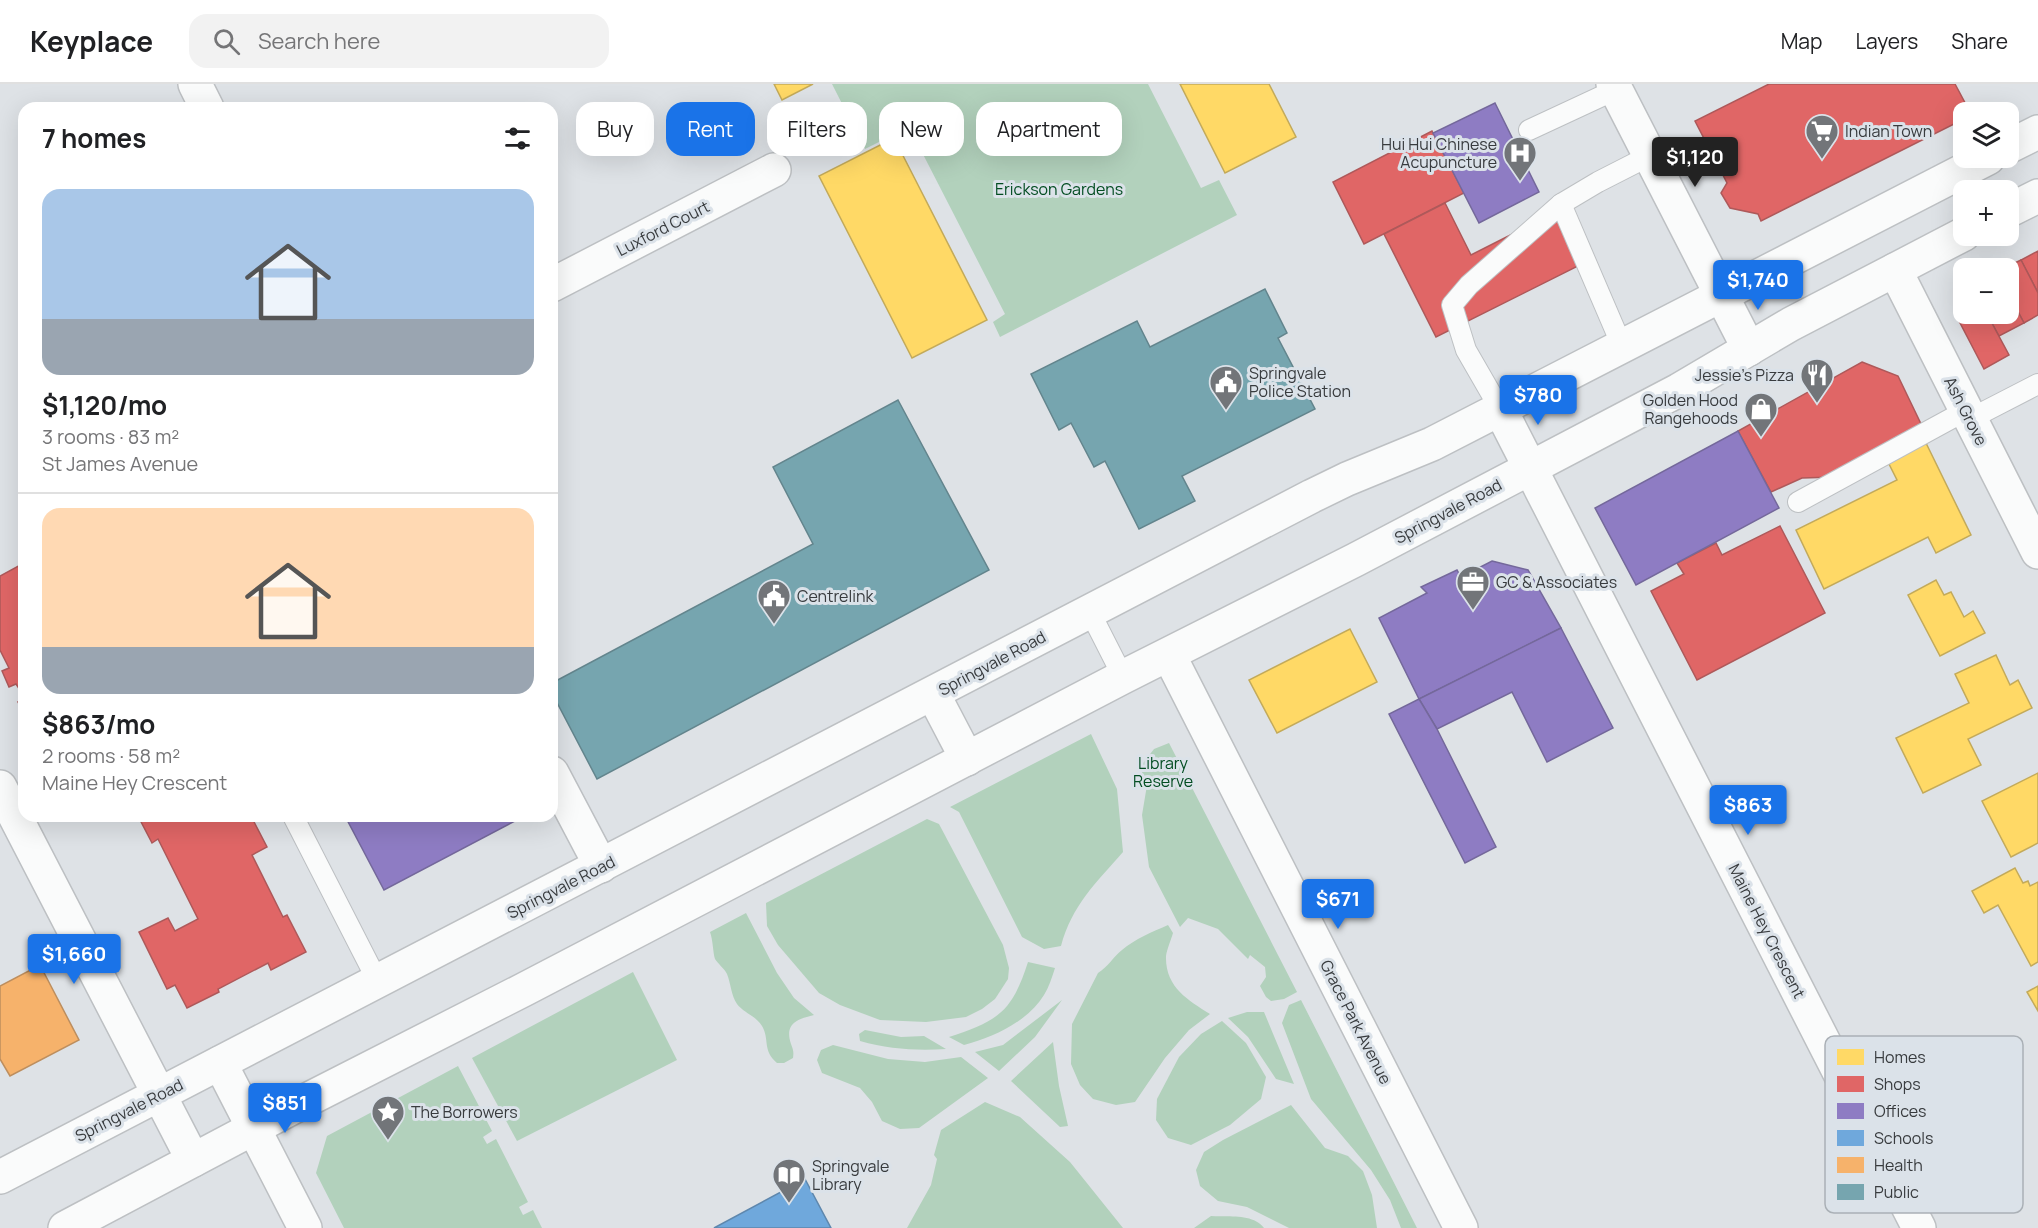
<!DOCTYPE html>
<html lang="en">
<head>
<meta charset="utf-8">
<style>
  body { margin:0; font-family:Manrope,sans-serif; background:#f2f2f2; color:#202124; height:100vh; display:flex; flex-direction:column; font-size:22px; white-space:nowrap }
  * { box-sizing:border-box; margin:0 }
  p { font-size:20px; color:#757577 }
  .icon { flex:none; width:33px; height:33px; fill:none; stroke:currentColor; stroke-width:2; stroke-linecap:round; stroke-linejoin:round }
  .map { position:relative; flex:1; overflow:hidden }
  .drawer { position:absolute; left:18px; top:18px; width:540px; height:720px; display:flex; flex-direction:column; background:#fff; border-radius:18px; box-shadow:0 6px 24px #0002 }
  .drawer>* { flex:none }
  .top-card { position:absolute; left:576px; top:18px; width:570px; height:54px; display:flex; gap:12px }
  .buttons { position:absolute; left:1953px; top:18px; display:grid; gap:12px }
  .buttons a { display:grid; place-items:center; width:66px; height:66px; border-radius:12px; background:#fff; box-shadow:0 6px 24px #0002; font-size:30px }
  .price { position:absolute; translate:-50% -51px; padding:0 14px; border-radius:6px; background:#1a73e8; color:#fff; font-size:20px; line-height:39px; filter:drop-shadow(0 2px 3px #0008) }
  .price::after { content:''; position:absolute; left:50%; top:36px; width:18px; height:14px; margin-left:-9px; background:inherit; clip-path:polygon(0 0,100% 0,50% 100%) }
  .price.active { background:#222; color:#fff }
  ul { padding:0; list-style:none }
  li { display:grid; align-content:center; gap:12px; height:318px; padding:0 24px }
  li+li { border-top:2px solid #e0e0e0 }
  li span { display:grid; place-items:center; height:186px; border-radius:18px; color:#555 }
  li>.icon { margin-inline-start:auto }
  span .icon { width:108px; height:108px; fill:#fffc; stroke-width:1 }
  li b { font-size:26px }
  h2 { display:flex; justify-content:space-between; align-items:center; height:72px; padding:0 24px; font-size:26px }
  .tag { padding:0 21px; border-radius:18px; background:#fff; box-shadow:0 6px 24px #0002; font-size:21px; line-height:54px }
  .tag.active { background:#1a73e8; color:#fff }
  header { display:flex; align-items:center; gap:36px; box-sizing:border-box; height:84px; padding:0 30px; background:#fff; border-bottom:2px solid #e0e0e0 }
  header strong { font-size:28px }
  nav { display:flex; gap:33px; margin-inline-start:auto; font-size:21px }
  .search { width:420px; height:54px; background:#f2f2f2; display:flex; align-items:center; gap:15px; box-sizing:border-box; padding:0 21px; border-radius:18px; color:#757577; font-size:22px }
  .map>svg:first-child { display:block }
  .green { fill:#b2d1bc }
  .homes { fill:#ffd966; stroke:#c3aa5a; stroke-width:1.5 }
  .shops { fill:#e06666; stroke:#ae595a; stroke-width:1.5 }
  .offices { fill:#8e7cc3; stroke:#74689b; stroke-width:1.5 }
  .schools { fill:#6fa8dc; stroke:#5e87ad; stroke-width:1.5 }
  .health { fill:#f6b26b; stroke:#bd8e5e; stroke-width:1.5 }
  .public { fill:#76a5af; stroke:#63858d; stroke-width:1.5 }
  .lines { fill:none; stroke-linecap:round; stroke-linejoin:round }
  .service-casing { stroke:#bdc0c3; stroke-width:22 }
  .minor-casing { stroke:#bdc0c3; stroke-width:36 }
  .trunk-casing { stroke:#bdc0c3; stroke-width:36 }
  .service { stroke:#fafbfb; stroke-width:20 }
  .minor { stroke:#fafbfb; stroke-width:33 }
  .trunk { stroke:#fafbfb; stroke-width:33 }
  .labels { text-anchor:middle; stroke-width:6; stroke-linejoin:round; paint-order:stroke }
  .poi-label { font-size:16px; fill:#383b3e; stroke:#dbe2e9; text-anchor:start }
  .park-label { font-size:16px; fill:#034d22; stroke:#dbe2e9 }
  .street-label { font-size:16px; fill:#383b3e; stroke:#dbe2e9 }
  .key { fill:#dbe2e9; stroke:#aab0b6; stroke-width:1.5 }
  .key-label { font-size:16px; fill:#383b3e }
</style>
</head>
<body>
<header>
<strong>Keyplace</strong>
<div class="search"><svg class="icon" aria-label="search" viewBox="0 0 24 24"><circle cx="10" cy="10" r="6"/><path d="M15 15l6 6"/></svg>Search here</div>
<nav><a>Map</a><a>Layers</a><a>Share</a></nav>
</header>
<div class="map">
<svg width="2038" height="1144" viewBox="0 0 2038 1144">
  <rect width="100%" height="100%" fill="#dee2e6"/>
  <g class="green">
    <polygon points="832,0 1148,0 1201,104 1219,96 1237,131 1000,253 993,238 1005,230 909,43 865,65"/>
    <path d="M1091,650L1117,705L1123,768C1096,799 1072,821 1061,862L1044,865L1022,853L959,728L950,723Z"/>
    <polygon points="1169,659 1297,908 1284,915 1271,917 1266,913 1260,902 1266,893 1265,883 1250,871 1248,875 1218,845 1188,834 1180,843 1149,783 1142,731 1147,701 1140,683 1154,665"/>
    <polygon points="927,735 939,740 1003,861 1009,884 1008,895 995,915 982,925 966,933 926,938 880,936 840,921 819,909 778,861 767,842 766,819"/>
    <path d="M746,829L777,889L794,914L814,931C798,935 784,939 791,960C793,966 794,967 793,974L784,979H777C762,966 770,956 762,942C756,932 744,929 737,920C731,911 731,900 727,890C724,884 718,880 715,875C713,869 713,856 710,848Z"/>
    <path d="M1168,841L1173,849C1171,856 1167,865 1166,872C1165,903 1188,916 1210,930L1189,946L1165,974L1135,1018L1116,1021L1093,1015L1080,1001L1071,980L1072,940L1098,889C1108,883 1113,873 1122,866C1135,855 1152,848 1168,841Z"/>
    <path d="M1028,878L1055,884C1052,893 1049,903 1044,911C1027,938 994,953 964,961L949,953C998,937 1012,928 1028,878Z"/>
    <polygon points="633,888 677,976 517,1057 472,974"/>
    <polygon points="1062,916 1035,953 999,987 975,968 1003,961"/>
    <polygon points="1301,916 1417,1144 1401,1144 1390,1116 1371,1086 1311,1015 1282,939 1289,921"/>
    <polygon points="1247,928 1264,928 1294,1000 1276,995 1248,953 1228,934"/>
    <polygon points="1222,937 1246,959 1266,993 1261,1015 1230,1041 1191,1061 1168,1054 1156,1036 1157,1015 1179,973 1201,950"/>
    <path d="M865,946L901,953L924,952L946,965C916,967 889,965 860,957L859,950Z"/>
    <polygon points="1053,958 1059,1002 1068,1042 1060,1043 1011,997"/>
    <polygon points="833,961 888,975 925,978 961,973 988,994 919,1044 900,1045 882,1037 872,1018 860,1004 822,989 817,976 821,966"/>
    <polygon points="458,982 492,1047 483,1053 487,1060 496,1055 528,1118 519,1123 523,1131 533,1126 542,1144 344,1144 316,1089 327,1052"/>
    <polygon points="985,1018 1020,1033 1070,1078 1123,1144 907,1144 931,1101 937,1075 934,1071 941,1046"/>
    <polygon points="1291,1021 1325,1064 1348,1072 1363,1087 1372,1111 1377,1144 1289,1144 1247,1123 1218,1117 1200,1102 1196,1086 1204,1068 1223,1056"/>
    <path d="M1211,1132C1227,1133 1253,1129 1264,1144H1194Z"/>
  </g>
  <g class="homes">
    <polygon points="774,0 813,0 782,16"/>
    <polygon points="1180,0 1269,0 1296,53 1225,89"/>
    <polygon points="894,54 987,236 912,274 819,92"/>
    <polygon points="1926,359 1971,451 1936,469 1928,453 1824,505 1796,446 1897,396 1888,378"/>
    <polygon points="1936,496 1944,511 1951,508 1964,533 1973,527 1985,549 1940,572 1908,511"/>
    <polygon points="1350,545 1377,598 1277,649 1249,596"/>
    <polygon points="1996,571 2010,601 2018,596 2032,624 1968,655 1981,681 1923,709 1896,654 1969,619 1955,590"/>
    <polygon points="2038,689 2038,759 2011,773 1982,717"/>
    <polygon points="2015,784 2023,799 2028,797 2030,802 2038,798 2038,878 2031,882 1998,821 1984,829 1972,807"/>
    <polygon points="2038,902 2038,927 2027,908"/>
  </g>
  <g class="shops">
    <polygon points="1769,0 1955,0 1970,28 1964,28 1964,35 1761,137 1758,130 1730,124 1721,109 1727,99 1695,37"/>
    <polygon points="1432,47 1464,109 1364,160 1333,98"/>
    <polygon points="1445,119 1471,171 1558,127 1584,179 1436,253 1384,150"/>
    <polygon points="2038,167 2038,209 2021,176"/>
    <polygon points="2021,176 2038,209 2038,231 2024,239 2008,209 2008,184 2004,184"/>
    <polygon points="2008,209 2024,239 1999,252 1987,230 2008,230"/>
    <polygon points="1964,225 1964,230 1987,230 2009,271 1984,285 1959,237"/>
    <polygon points="1862,278 1898,292 1922,342 1834,393 1802,394 1771,408 1738,347"/>
    <polygon points="1780,442 1825,529 1697,596 1651,507 1684,490 1677,479 1716,459 1722,471"/>
    <polygon points="24,479 24,612 16,600 9,603 2,587 9,584 0,566 0,492"/>
    <polygon points="24,616 24,630 18,618"/>
    <polygon points="138,732 251,732 267,763 252,771 283,833 287,831 306,868 271,886 268,879 218,905 219,908 187,924 175,901 167,905 139,848 168,834 175,847 198,835 158,755 152,759"/>
  </g>
  <g class="offices">
    <polygon points="1495,19 1539,108 1479,139 1433,49"/>
    <polygon points="1738,347 1779,424 1636,501 1595,424"/>
    <polygon points="1492,477 1528,486 1561,544 1419,615 1379,534 1427,509 1421,503 1457,486 1461,493"/>
    <polygon points="1561,544 1613,644 1547,678 1512,608 1437,645 1419,615"/>
    <polygon points="1419,615 1437,645 1496,763 1465,779 1389,630"/>
    <polygon points="345,732 512,732 515,737 384,806"/>
  </g>
  <polygon class="schools" points="805,1095 831,1144 714,1144"/>
  <polygon class="health" points="40,881 79,956 10,992 0,975 0,902"/>
  <g class="public">
    <polygon points="1265,205 1287,249 1278,254 1315,325 1182,392 1195,417 1139,445 1105,377 1094,383 1071,339 1059,346 1031,290 1137,237 1150,263"/>
    <polygon points="898,316 989,486 597,695 552,609 552,599 813,460 773,383"/>
  </g>
  <g class="lines">
    <g class="service-casing">
      <g id="service">
        <polyline points="1529,46 1615,6"/>
        <polyline points="1561,120 1622,262"/>
        <polyline points="1500,325 1466,266 1452,221 1469,201 1561,120 1598,98 1649,72"/>
        <polyline points="1970,335 2038,300"/>
        <polyline points="1798,418 1965,327"/>
        <polyline points="1090,528 1123,593"/>
        <polyline points="293,732 378,898"/>
      </g>
    </g>
    <g class="minor-casing">
      <g id="minor">
        <polyline points="195,0 207,24"/>
        <polyline points="1613,0 1749,265"/>
        <polyline points="1895,186 2038,468"/>
        <polyline points="552,201 774,86"/>
        <polyline points="1500,325 1919,1144"/>
        <polyline points="1169,571 1461,1144"/>
        <polyline points="552,689 601,782"/>
        <polyline points="0,703 193,1076"/>
        <polyline points="220,979 305,1144"/>
      </g>
    </g>
    <g class="trunk-casing">
      <g id="trunk">
        <polyline points="2008,63 2038,48"/>
        <polyline points="2008,127 2038,112"/>
        <polyline points="933,610 967,675"/>
        <polyline points="0,1093 1312,412 1347,395 1432,360 1988,74"/>
        <polyline points="65,1144 303,1018 525,905 1123,593 1355,476 1679,306 1791,240 1964,150"/>
      </g>
    </g>
    <use href="#service" class="service"/>
    <use href="#minor" class="minor"/>
    <use href="#trunk" class="trunk"/>
  </g>
  <defs>
    <g id="supermarket-pin" transform="scale(1.725)"><path d="M0 17L-7.5 6A9.5 9.5 0 1 1 7.5 6Z" fill="#727579" stroke="#dbe2e9"/><path d="M-6-5.5h2.5l.6 2H6L4.5 2H-2.5L-4.4-4H-6ZM-1.5 3.2a1.3 1.3 0 1 0 .1 0ZM3 3.2a1.3 1.3 0 1 0 .1 0Z" fill="#fff"/></g>
    <g id="hospital-pin" transform="scale(1.725)"><path d="M0 17L-7.5 6A9.5 9.5 0 1 1 7.5 6Z" fill="#727579" stroke="#dbe2e9"/><path d="M-5-5h3v3.5h4V-5h3V5h-3V1.5h-4V5h-3Z" fill="#fff"/></g>
    <g id="restaurant-pin" transform="scale(1.725)"><path d="M0 17L-7.5 6A9.5 9.5 0 1 1 7.5 6Z" fill="#727579" stroke="#dbe2e9"/><path d="M-5-6h1v4h1v-4h1v4h1v-4h1v5L-1.5 .5V6h-2V.5L-5-1ZM5-6V6H3V1.5H1.5Q1.5-4 5-6Z" fill="#fff"/></g>
    <g id="civic-pin" transform="scale(1.725)"><path d="M0 17L-7.5 6A9.5 9.5 0 1 1 7.5 6Z" fill="#727579" stroke="#dbe2e9"/><path d="M-.6-6.5H3V-4.5H.6V-3L4-1V1h2V6H-6V1h2V-1L-.6-3ZM-1.2 2.5V6h2.4V2.5Z" fill="#fff"/></g>
    <g id="shop-pin" transform="scale(1.725)"><path d="M0 17L-7.5 6A9.5 9.5 0 1 1 7.5 6Z" fill="#727579" stroke="#dbe2e9"/><path d="M-5-2.5h2.3a2.7 3.5 0 0 1 5.4 0H5L5.5 6h-11ZM-1.5-2.5h3a1.5 2.3 0 0 0-3 0Z" fill="#fff"/></g>
    <g id="office-pin" transform="scale(1.725)"><path d="M0 17L-7.5 6A9.5 9.5 0 1 1 7.5 6Z" fill="#727579" stroke="#dbe2e9"/><path d="M-6-3h4V-5.5h4V-3h4V5H-6ZM-1-4.5V-3h2v-1.5ZM-6 0V1H6V0Z" fill="#fff"/></g>
    <g id="sight-pin" transform="scale(1.725)"><path d="M0 17L-7.5 6A9.5 9.5 0 1 1 7.5 6Z" fill="#727579" stroke="#dbe2e9"/><path d="M0-6L1.8-2.2L6-1.7L2.9 1.2L3.7 5.4L0 3.3L-3.7 5.4L-2.9 1.2L-6-1.7L-1.8-2.2Z" fill="#fff"/></g>
    <g id="library-pin" transform="scale(1.725)"><path d="M0 17L-7.5 6A9.5 9.5 0 1 1 7.5 6Z" fill="#727579" stroke="#dbe2e9"/><path d="M-6-4Q-3-5.5-.7-3.5V5Q-3 3-6 4ZM6-4Q3-5.5 .7-3.5V5Q3 3 6 4Z" fill="#fff"/></g>
  </defs>
  <g fill-rule="evenodd">
    <use href="#supermarket-pin" x="1822" y="47"/>
    <use href="#hospital-pin" x="1520" y="69"/>
    <use href="#restaurant-pin" x="1817" y="291"/>
    <use href="#civic-pin" x="1226" y="298"/>
    <use href="#shop-pin" x="1761" y="325"/>
    <use href="#office-pin" x="1473" y="498"/>
    <use href="#civic-pin" x="774" y="512"/>
    <use href="#sight-pin" x="388" y="1028"/>
    <use href="#library-pin" x="789" y="1091"/>
  </g>
  <g class="labels">
    <g class="poi-label">
      <text x="1845" y="53">Indian Town</text>
      <text x="1497" y="66" text-anchor="end">Hui Hui Chinese<tspan x="1497" dy="18">Acupuncture</tspan></text>
      <text x="1249" y="295">Springvale<tspan x="1249" dy="18">Police Station</tspan></text>
      <text x="1794" y="297" text-anchor="end">Jessie's Pizza</text>
      <text x="1738" y="322" text-anchor="end">Golden Hood<tspan x="1738" dy="18">Rangehoods</tspan></text>
      <text x="1496" y="504">GC &amp; Associates</text>
      <text x="797" y="518">Centrelink</text>
      <text x="411" y="1034">The Borrowers</text>
      <text x="812" y="1088">Springvale<tspan x="812" dy="18">Library</tspan></text>
    </g>
    <g class="park-label">
      <text x="1059" y="111">Erickson Gardens</text>
      <text x="1163" y="685">Library<tspan x="1163" dy="18">Reserve</tspan></text>
    </g>
    <g class="street-label">
      <text transform="translate(663 144) rotate(-27)" y="6">Luxford Court</text>
      <text transform="translate(1966 327) rotate(63)" y="6">Ash Grove</text>
      <text transform="translate(1448 427) rotate(-28)" y="6">Springvale Road</text>
      <text transform="translate(992 579) rotate(-28)" y="6">Springvale Road</text>
      <text transform="translate(561 803) rotate(-27)" y="6">Springvale Road</text>
      <text transform="translate(1767 847) rotate(63)" y="6">Maine Hey Crescent</text>
      <text transform="translate(1356 938) rotate(63)" y="6">Grace Park Avenue</text>
      <text transform="translate(129 1026) rotate(-27)" y="6">Springvale Road</text>
    </g>
  </g>
  <rect x="1825" y="952" width="198" height="177" rx="9" class="key"/>
  <rect x="1837" y="965" width="27" height="16" fill="#ffd966"/>
  <rect x="1837" y="992" width="27" height="16" fill="#e06666"/>
  <rect x="1837" y="1019" width="27" height="16" fill="#8e7cc3"/>
  <rect x="1837" y="1046" width="27" height="16" fill="#6fa8dc"/>
  <rect x="1837" y="1073" width="27" height="16" fill="#f6b26b"/>
  <rect x="1837" y="1100" width="27" height="16" fill="#76a5af"/>
  <g class="key-label">
    <text x="1874" y="979">Homes</text>
    <text x="1874" y="1006">Shops</text>
    <text x="1874" y="1033">Offices</text>
    <text x="1874" y="1060">Schools</text>
    <text x="1874" y="1087">Health</text>
    <text x="1874" y="1114">Public</text>
  </g>
</svg>
<div class="buttons">
<a><svg class="icon" aria-label="layers" viewBox="0 0 24 24"><path d="M12 4l9 5-9 5-9-5zM3 14l9 5 9-5"/></svg></a>
<a>+</a>
<a>−</a>
</div>
<b class="price active" style="left:1695px;top:104px">$1,120</b>
<b class="price" style="left:1758px;top:227px">$1,740</b>
<b class="price" style="left:1538px;top:342px">$780</b>
<b class="price" style="left:1748px;top:752px">$863</b>
<b class="price" style="left:1338px;top:846px">$671</b>
<b class="price" style="left:74px;top:901px">$1,660</b>
<b class="price" style="left:285px;top:1050px">$851</b>
<div class="top-card">
<a class="tag">Buy</a>
<a class="tag active">Rent</a>
<a class="tag">Filters</a>
<a class="tag">New</a>
<a class="tag">Apartment</a>
</div>
<section class="drawer">
<h2>7 homes<svg class="icon" aria-label="filters" viewBox="0 0 24 24"><path d="M4 7h16M4 17h16"/><circle cx="9" cy="7" r="2"/><circle cx="15" cy="17" r="2"/></svg></h2>
<ul>
<li><span style="background:linear-gradient(#a9c7e8 70%,#9aa5b1 0)"><svg class="icon" aria-label="home" viewBox="0 0 24 24"><path d="M3 11l9-7 9 7M6 9v11h12V9"/></svg></span><div><b>$1,120/mo</b><p>3 rooms · 83 m²</p><p>St James Avenue</p></div></li>
<li><span style="background:linear-gradient(#ffd9b3 75%,#9aa5b1 0)"><svg class="icon" aria-label="home" viewBox="0 0 24 24"><path d="M3 11l9-7 9 7M6 9v11h12V9"/></svg></span><div><b>$863/mo</b><p>2 rooms · 58 m²</p><p>Maine Hey Crescent</p></div></li>
</ul>
</section>
</div>
</body>
</html>
